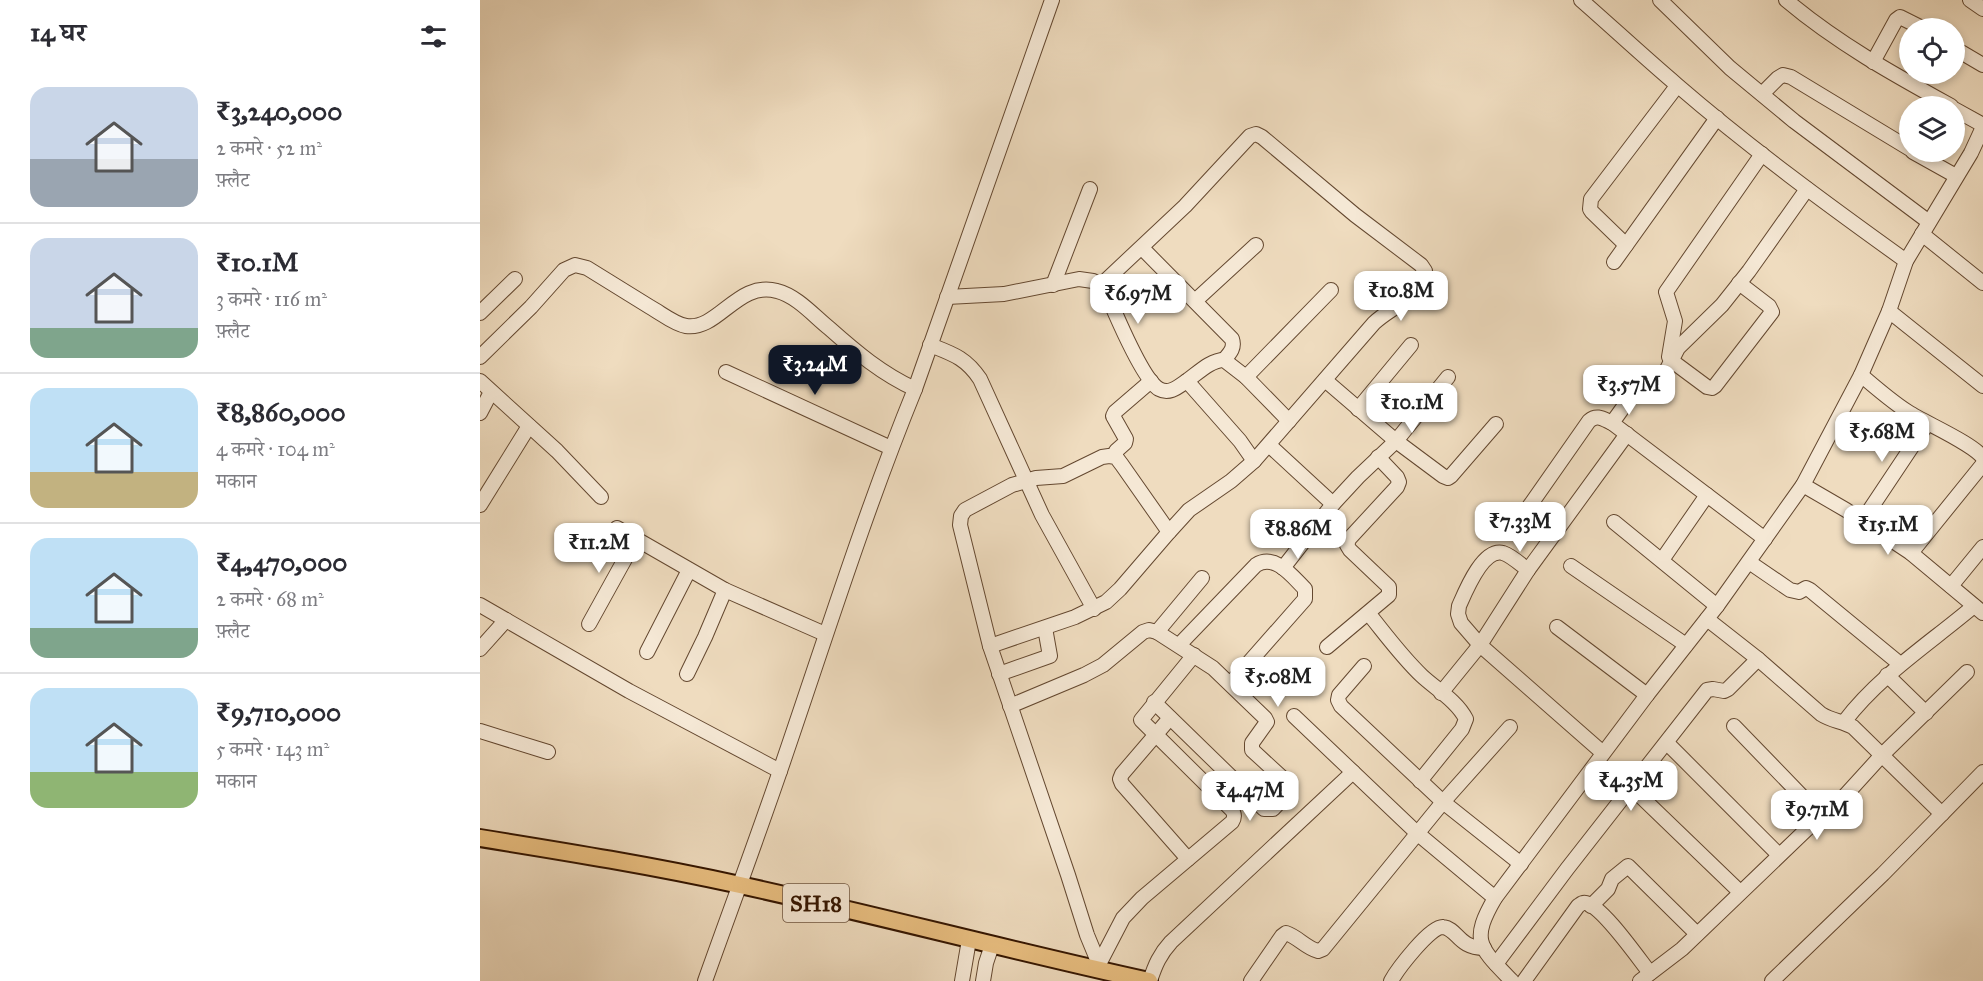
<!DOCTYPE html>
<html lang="hi">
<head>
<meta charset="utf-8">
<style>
  body { margin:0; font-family:"IM FELL Great Primer","Noto Serif Devanagari",serif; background:#f2f2f3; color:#2b2b33; height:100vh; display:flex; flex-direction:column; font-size:22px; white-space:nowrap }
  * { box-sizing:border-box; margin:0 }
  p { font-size:20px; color:#7c7c81 }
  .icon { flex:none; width:33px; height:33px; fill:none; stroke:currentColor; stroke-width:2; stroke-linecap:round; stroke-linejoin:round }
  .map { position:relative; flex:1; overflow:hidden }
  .sheet { display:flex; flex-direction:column; background:#fff; width:480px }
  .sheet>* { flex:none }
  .tools { position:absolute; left:1419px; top:18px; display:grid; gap:12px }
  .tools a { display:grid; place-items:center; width:66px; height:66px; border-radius:50%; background:#fff; box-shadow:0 3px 9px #0003; font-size:30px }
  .price { position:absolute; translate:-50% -51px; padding:0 14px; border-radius:12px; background:#fff; color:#222; font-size:20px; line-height:39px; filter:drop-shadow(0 2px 3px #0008) }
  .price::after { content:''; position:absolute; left:50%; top:36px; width:18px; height:14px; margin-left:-9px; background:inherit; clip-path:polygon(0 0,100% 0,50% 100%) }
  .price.selected { background:#111827; color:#fff }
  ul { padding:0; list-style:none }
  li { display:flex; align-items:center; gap:18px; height:150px; padding:0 30px }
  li+li { border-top:2px solid #e1e1e2 }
  li span { display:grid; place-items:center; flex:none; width:168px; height:120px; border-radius:18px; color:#555 }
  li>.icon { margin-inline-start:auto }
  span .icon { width:72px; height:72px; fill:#fffc; stroke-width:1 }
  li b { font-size:26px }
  h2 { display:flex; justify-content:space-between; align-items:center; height:72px; padding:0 30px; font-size:26px }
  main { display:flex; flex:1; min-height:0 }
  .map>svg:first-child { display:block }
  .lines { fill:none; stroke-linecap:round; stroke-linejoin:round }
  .minor-casing { stroke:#644830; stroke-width:16 }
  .major-casing { stroke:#351601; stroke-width:20 }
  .minor { stroke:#f5e8d5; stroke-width:14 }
  .major { stroke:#e8be80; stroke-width:16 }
  .labels { text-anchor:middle; stroke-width:5; stroke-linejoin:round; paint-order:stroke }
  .shield { fill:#f5e8d5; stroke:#6f5541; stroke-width:1.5 }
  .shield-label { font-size:22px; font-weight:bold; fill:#351601 }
</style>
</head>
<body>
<main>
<section class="sheet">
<h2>14 घर<svg class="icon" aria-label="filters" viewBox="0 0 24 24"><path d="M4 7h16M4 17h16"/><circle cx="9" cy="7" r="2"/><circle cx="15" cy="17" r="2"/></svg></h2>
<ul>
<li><span style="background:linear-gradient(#c9d6e8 60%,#9aa5b1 0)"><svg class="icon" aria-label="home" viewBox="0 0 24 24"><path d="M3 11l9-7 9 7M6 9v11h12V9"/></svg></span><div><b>₹3,240,000</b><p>2 कमरे · 52 m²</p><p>फ़्लैट</p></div></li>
<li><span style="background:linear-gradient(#c9d6e8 75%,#7fa58c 0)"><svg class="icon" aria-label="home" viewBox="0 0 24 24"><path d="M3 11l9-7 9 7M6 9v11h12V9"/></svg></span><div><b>₹10.1M</b><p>3 कमरे · 116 m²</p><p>फ़्लैट</p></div></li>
<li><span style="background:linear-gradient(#bfe0f5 70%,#c2b280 0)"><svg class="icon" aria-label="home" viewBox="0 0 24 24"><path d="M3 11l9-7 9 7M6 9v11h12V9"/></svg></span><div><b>₹8,860,000</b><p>4 कमरे · 104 m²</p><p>मकान</p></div></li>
<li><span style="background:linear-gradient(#bfe0f5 75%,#7fa58c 0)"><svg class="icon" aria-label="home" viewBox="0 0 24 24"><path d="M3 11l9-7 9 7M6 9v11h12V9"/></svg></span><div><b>₹4,470,000</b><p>2 कमरे · 68 m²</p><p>फ़्लैट</p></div></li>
<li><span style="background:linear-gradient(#bfe0f5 70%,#8fb573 0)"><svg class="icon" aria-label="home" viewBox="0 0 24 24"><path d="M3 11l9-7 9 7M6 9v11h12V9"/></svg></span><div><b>₹9,710,000</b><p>5 कमरे · 143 m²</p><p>मकान</p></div></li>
</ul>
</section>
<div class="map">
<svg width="1503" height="981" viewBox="0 0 1503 981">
  <rect width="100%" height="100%" fill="#efdcbf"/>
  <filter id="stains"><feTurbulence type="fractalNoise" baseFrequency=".00333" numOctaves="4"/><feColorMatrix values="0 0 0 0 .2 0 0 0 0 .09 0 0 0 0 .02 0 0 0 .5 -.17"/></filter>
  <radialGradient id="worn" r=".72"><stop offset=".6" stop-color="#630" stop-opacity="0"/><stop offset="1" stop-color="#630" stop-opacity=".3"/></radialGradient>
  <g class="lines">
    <g class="minor-casing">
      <g id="minor">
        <path d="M1101,0C1133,28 1164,57 1197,85C1270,148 1348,205 1426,261"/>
        <polyline points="1180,0 1250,68 1314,121 1449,222"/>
        <path d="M1306,0C1357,43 1413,74 1471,106"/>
        <polyline points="1490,0 1503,9"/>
        <polyline points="1474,48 1503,65"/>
        <polyline points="1393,62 1416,20 1420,17 1442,28"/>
        <polyline points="1282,94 1298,78 1303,75 1311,77 1430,149"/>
        <polyline points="1474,109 1503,125"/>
        <polyline points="1433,152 1476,176"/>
        <polyline points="1442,234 1503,283"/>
        <polyline points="1146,245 1112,212 1110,209 1111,199 1197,86"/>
        <path d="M662,248L752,339C755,348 750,353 744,360"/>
        <polyline points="1134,262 1237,118"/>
        <polyline points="1259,283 1289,306 1292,312 1235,386 1232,388 1227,387 1192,361 1189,357 1195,321 1186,292 1282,154"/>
        <polyline points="573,285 610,189"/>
        <path d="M467,297L524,294L599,279L613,281L621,285L627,294C635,313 663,380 679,389C690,395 699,386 708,380C719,372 731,360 744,360L766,377L809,421"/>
        <polyline points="715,301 776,245"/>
        <polyline points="1409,311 1503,386"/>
        <polyline points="0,313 35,279"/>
        <path d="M450,345C473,354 486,358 500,379L562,515L614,609"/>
        <path d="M0,357L51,307L84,270L95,265L107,268C128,281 149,294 170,307C181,313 194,324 206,326C238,331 258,280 297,291C317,296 334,316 349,328C376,352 402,374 435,389"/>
        <polyline points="246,372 411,448"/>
        <path d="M1381,375C1396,388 1411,401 1428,412C1445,423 1494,444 1503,458"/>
        <polyline points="766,377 851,290"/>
        <polyline points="845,380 916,441 963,476 968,478 971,476 1016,424"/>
        <polyline points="0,381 77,451 121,497"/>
        <polyline points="707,381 760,441 774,461"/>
        <polyline points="878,409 931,345"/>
        <polyline points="0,413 11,392"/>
        <polyline points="1132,423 1160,384 1179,379 1183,377 1198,348 1242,305 1269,271 1327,189"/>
        <polyline points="789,445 853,504"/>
        <polyline points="636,457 636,451 645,443 646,439 633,416 635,412 671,381"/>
        <polyline points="1323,485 1366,510 1431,553 1503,613"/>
        <polyline points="0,505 49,426"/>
        <polyline points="1383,520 1447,424"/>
        <path d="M1039,521L1109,421C1117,414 1123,419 1132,423L1285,539"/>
        <polyline points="1134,522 1237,606"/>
        <polyline points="137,528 245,590 345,634"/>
        <polyline points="1431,553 1503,464"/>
        <polyline points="1182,560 1227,495"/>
        <polyline points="1269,562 1310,590 1319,592 1326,588 1330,590 1420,664"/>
        <polyline points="1091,566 1206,645"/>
        <polyline points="803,568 853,504 878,477 916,441 968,377"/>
        <path d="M1048,570C1040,564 1032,556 1023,553C1003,548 986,590 979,606L978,614L981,623L1000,645L1123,753"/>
        <polyline points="1471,586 1503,547"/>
        <polyline points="0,605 149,691 300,771"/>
        <path d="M889,614C906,635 922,657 942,676C956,689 977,701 986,719L982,729L940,781"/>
        <path d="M1227,619L1278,659L1341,714C1352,721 1362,721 1373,727L1462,814"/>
        <polyline points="109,624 156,539"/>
        <polyline points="1077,627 1167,695"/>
        <polyline points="677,632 722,578"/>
        <path d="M699,645L776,565C795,553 812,576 825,589V599L751,683"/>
        <path d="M510,646L595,617L626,602L640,589L689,532L709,510L751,481L774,461L894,323C912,306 941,298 945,271L941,265L875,215L782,137L776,134L770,136L705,206L621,285"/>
        <polyline points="847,647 909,595 909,587 870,550 867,545 869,539 917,487 919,482 917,477 898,457"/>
        <polyline points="0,649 26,620"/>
        <polyline points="167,652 209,570"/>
        <polyline points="884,666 859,695 858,700 861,706 963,802 1041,864"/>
        <polyline points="207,674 225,637 245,590"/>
        <polyline points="519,674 570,656 565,628"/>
        <polyline points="1407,675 1446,713"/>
        <polyline points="961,693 1000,645 1048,570 1147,434"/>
        <polyline points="530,706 604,675 623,665 663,632 669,630 677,632 733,668 785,718 787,722 772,743 772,750 810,785 810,791 793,809 784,809 674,702"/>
        <polyline points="814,716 937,833 1015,898"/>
        <polyline points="690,718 642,774 640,779 642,784 708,859"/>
        <path d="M1364,722C1400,675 1449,644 1494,606"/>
        <polyline points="1254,726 1342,817"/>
        <polyline points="0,731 68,752"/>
        <polyline points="1187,743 1299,855"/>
        <polyline points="1151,787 1260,892"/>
        <polyline points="1111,906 1128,889 1132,879 1148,866 1217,934"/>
        <polyline points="619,964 607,935 588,875 510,646 480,525 481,516 485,510 532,485 556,478 583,476 622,457 629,456 636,457 642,465 689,532"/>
        <polyline points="1016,964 1087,869 1227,690 1233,689 1244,691 1248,689 1278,659"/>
        <path d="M617,968L643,918L662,898L752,822C755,817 755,814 751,809L661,720L714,655"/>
        <path d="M225,981C250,911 276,841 300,771C344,643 384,514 435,389L572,0"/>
        <polyline points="482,981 489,940"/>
        <polyline points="503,981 506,963 512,945"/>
        <path d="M670,981C675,965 680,954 691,942L873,772"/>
        <path d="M771,981L802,936L806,933C818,937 826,948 838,951L843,949L963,802L1030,727"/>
        <path d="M911,981C917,970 951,925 963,927C978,929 978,948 1004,948"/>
        <path d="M1032,981C999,947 990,941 1015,898L1167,695L1237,606L1323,485L1381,375L1409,311L1426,261L1491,153L1503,127"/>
        <path d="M1044,981L1098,906C1101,904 1102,902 1106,903C1123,907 1158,958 1170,973"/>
        <polyline points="1160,981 1202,949 1326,830 1362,799 1402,755 1487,672"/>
        <polyline points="1292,981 1403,874 1503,772"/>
      </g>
    </g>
    <g class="major-casing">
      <path id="major" d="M0,838C87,852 174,866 260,885C397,915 532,951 669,981"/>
    </g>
    <use href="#minor" class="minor"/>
    <use href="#major" class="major"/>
  </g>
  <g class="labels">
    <rect class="shield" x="303" y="884" width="66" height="38" rx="4.5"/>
    <g class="shield-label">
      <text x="336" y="911">SH18</text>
    </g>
  </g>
  <rect width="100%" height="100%" filter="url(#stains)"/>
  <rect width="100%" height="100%" fill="url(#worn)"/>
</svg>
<div class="tools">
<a><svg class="icon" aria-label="locate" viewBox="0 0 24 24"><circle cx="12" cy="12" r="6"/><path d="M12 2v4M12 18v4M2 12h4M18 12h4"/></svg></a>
<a><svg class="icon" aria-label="layers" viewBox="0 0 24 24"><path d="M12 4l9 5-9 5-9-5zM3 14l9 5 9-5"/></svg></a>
</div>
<b class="price" style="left:921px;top:322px">₹10.8M</b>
<b class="price" style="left:658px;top:325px">₹6.97M</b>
<b class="price selected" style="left:335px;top:396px">₹3.24M</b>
<b class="price" style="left:1149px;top:416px">₹3.57M</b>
<b class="price" style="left:932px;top:434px">₹10.1M</b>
<b class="price" style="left:1402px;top:463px">₹5.68M</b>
<b class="price" style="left:1040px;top:553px">₹7.33M</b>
<b class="price" style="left:1408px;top:556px">₹15.1M</b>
<b class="price" style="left:818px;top:560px">₹8.86M</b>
<b class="price" style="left:119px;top:574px">₹11.2M</b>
<b class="price" style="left:798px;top:708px">₹5.08M</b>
<b class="price" style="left:1151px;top:812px">₹4.35M</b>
<b class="price" style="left:770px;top:822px">₹4.47M</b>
<b class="price" style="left:1337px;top:841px">₹9.71M</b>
</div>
</main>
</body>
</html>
